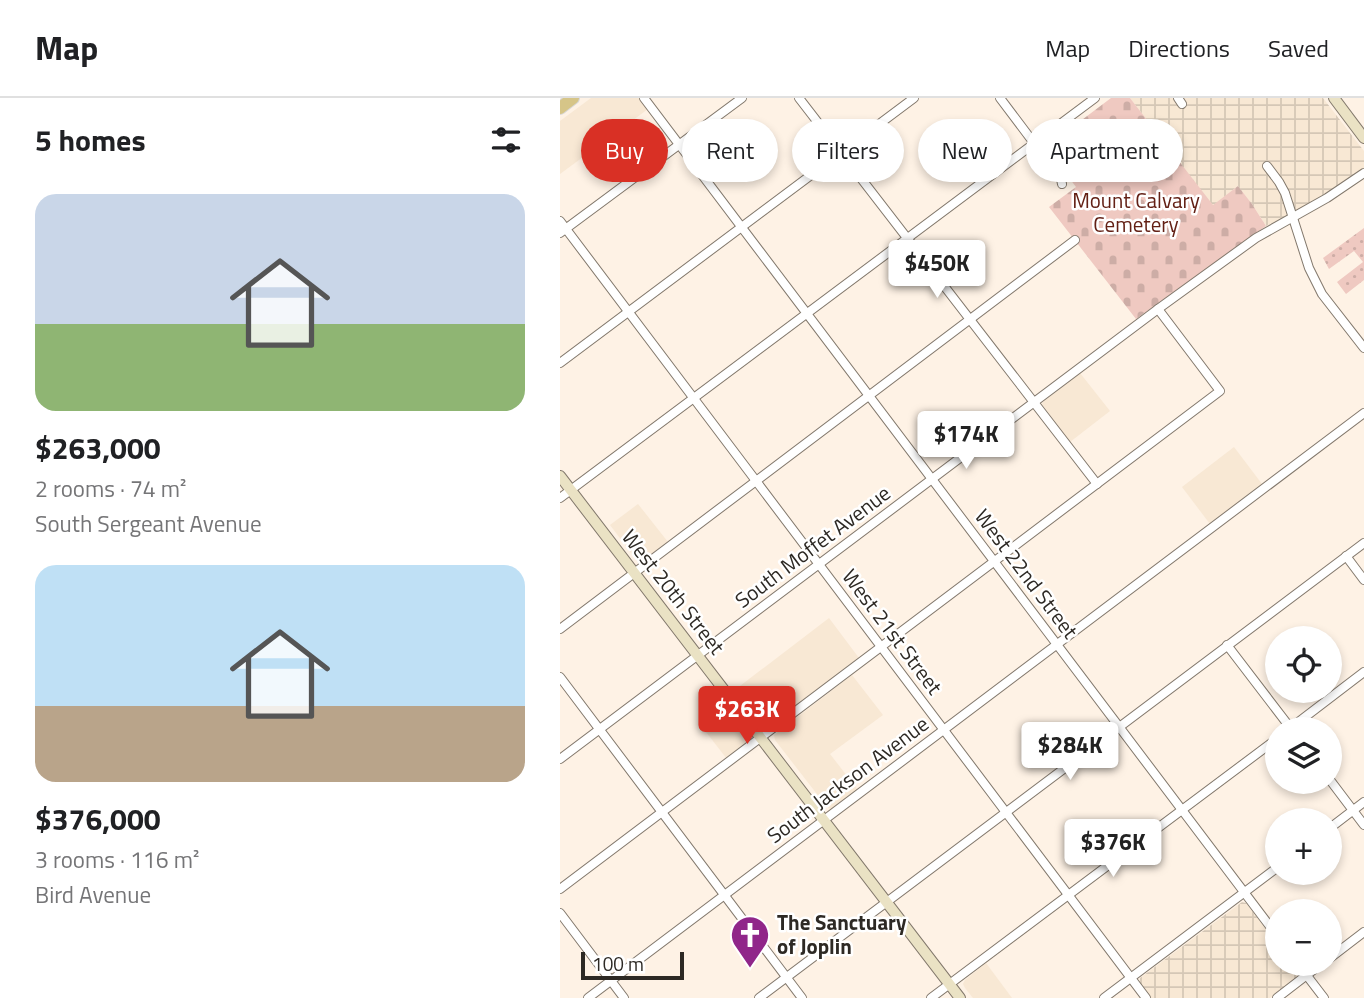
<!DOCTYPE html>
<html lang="en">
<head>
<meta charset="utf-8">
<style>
  body { margin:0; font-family:"Titillium Web",sans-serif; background:#f2f2f2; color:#202124; height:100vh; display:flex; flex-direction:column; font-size:26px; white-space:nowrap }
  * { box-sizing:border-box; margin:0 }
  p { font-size:23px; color:#757577 }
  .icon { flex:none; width:38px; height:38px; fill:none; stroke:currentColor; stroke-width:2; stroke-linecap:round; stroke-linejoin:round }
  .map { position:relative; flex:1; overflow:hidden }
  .drawer { display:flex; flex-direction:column; background:#fff; width:560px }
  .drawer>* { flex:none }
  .banner { position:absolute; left:21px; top:21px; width:665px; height:63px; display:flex; gap:14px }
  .tools { position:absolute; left:705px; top:528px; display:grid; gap:14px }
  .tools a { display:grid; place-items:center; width:77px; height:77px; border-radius:50%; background:#fff; box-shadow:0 4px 10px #0003; font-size:35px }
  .scale { position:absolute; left:21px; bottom:18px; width:103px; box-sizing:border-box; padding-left:7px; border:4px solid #2d2924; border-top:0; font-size:19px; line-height:24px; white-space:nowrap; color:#2d2924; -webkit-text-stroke:5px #fff; paint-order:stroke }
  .price { position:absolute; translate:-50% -60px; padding:0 16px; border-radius:7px; background:#fff; color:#222; font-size:23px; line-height:46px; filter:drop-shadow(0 2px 4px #0008) }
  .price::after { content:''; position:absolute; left:50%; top:42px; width:21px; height:16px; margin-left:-10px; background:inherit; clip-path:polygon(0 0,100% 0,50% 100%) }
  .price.active { background:#d93025; color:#fff }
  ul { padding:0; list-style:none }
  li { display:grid; align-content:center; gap:14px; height:371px; padding:0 35px }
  li span { display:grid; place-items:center; height:217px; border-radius:21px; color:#555 }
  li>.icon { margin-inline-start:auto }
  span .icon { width:126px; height:126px; fill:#fffc; stroke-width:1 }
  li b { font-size:30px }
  h2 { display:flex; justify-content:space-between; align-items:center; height:84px; padding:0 35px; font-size:30px }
  .chip { padding:0 24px; border-radius:32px; background:#fff; box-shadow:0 4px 10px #0003; font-size:24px; line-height:63px }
  .chip.active { background:#d93025; color:#fff }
  header { display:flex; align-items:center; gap:42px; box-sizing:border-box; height:98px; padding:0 35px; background:#fff; border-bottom:2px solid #e0e0e0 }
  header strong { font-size:33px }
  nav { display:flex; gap:38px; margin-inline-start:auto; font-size:24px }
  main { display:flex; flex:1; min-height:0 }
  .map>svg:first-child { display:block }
  .built { fill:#f8e8d4 }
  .industrial { fill:url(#industrial-grid) }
  .grass { fill:url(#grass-dots) }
  .cemetery { fill:url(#cemetery-stones) }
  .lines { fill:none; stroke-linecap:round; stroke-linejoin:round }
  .street-casing { stroke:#82786c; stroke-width:10 }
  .secondary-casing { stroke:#82786c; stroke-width:12 }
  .primary-casing { stroke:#d9d8d8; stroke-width:14 }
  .street { stroke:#fff; stroke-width:8 }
  .secondary { stroke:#eae2c4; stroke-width:10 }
  .primary { stroke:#d6c588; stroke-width:12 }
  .labels { text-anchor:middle; stroke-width:5; stroke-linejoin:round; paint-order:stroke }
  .park-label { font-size:21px; fill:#632015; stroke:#fff }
  .street-label { font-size:21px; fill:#2d2924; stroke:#fff }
  .poi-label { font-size:21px; font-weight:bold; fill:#2d2924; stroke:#fff; text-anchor:start }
</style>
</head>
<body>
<header>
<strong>Map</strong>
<nav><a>Map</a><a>Directions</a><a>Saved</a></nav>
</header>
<main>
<section class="drawer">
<h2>5 homes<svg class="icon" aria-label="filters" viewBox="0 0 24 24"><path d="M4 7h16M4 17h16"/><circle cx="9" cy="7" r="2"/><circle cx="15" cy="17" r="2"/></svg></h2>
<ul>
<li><span style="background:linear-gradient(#c9d6e8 60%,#8fb573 0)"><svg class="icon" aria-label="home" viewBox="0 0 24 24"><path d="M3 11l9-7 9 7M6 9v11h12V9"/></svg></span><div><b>$263,000</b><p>2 rooms · 74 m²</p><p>South Sergeant Avenue</p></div></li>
<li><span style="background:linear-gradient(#bfe0f5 65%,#b9a48a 0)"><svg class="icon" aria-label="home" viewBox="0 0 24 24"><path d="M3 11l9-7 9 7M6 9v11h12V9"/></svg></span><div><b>$376,000</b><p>3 rooms · 116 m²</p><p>Bird Avenue</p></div></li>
</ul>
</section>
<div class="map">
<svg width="804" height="900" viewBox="0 0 804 900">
  <defs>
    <pattern id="industrial-grid" width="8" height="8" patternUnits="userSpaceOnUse" patternTransform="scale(1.75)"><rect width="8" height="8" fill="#f8e8d4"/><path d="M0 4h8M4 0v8" fill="none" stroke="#d5c7b6"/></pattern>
    <pattern id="grass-dots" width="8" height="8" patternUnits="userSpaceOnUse" patternTransform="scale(1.75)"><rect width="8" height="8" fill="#efc9c1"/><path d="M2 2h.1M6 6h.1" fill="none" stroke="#cdada6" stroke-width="1.8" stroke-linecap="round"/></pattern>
    <pattern id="cemetery-stones" width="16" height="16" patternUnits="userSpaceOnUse" patternTransform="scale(1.75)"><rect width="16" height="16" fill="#efc9c1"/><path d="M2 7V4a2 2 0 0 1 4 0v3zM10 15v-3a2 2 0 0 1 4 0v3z" fill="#cdada6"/></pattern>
  </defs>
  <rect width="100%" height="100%" fill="#fef2e5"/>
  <g class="built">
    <polygon points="31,0 80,0 88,11 0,76 0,23"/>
    <polygon points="520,275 550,313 510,344 482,306 484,303"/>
    <polygon points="674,349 702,386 650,426 622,389"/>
    <polygon points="78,406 108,444 81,464 78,464 50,427"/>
    <polygon points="269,520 299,560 210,628 204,628 176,591"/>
    <polygon points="292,577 323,617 270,656 298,692 271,711 267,709 215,642 214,637"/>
    <polygon points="164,607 189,639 186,646 167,661 139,625"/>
    <polygon points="426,865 452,900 413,900 405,890 403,886 405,882"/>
  </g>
  <g class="industrial">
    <polygon points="570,0 763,0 804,53 804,71 774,93 706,128 692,106 678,88 653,108"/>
    <polygon points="682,804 686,805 717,846 718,866 733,866 739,874 738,879 710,900 590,900 579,885 580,880"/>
  </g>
  <polygon class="grass" points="804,130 804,182 786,196 777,184 803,164 794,153 769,171 763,160"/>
  <polygon class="cemetery" points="551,0 570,0 653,107 678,88 692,106 706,128 576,221 489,109 516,89 486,49"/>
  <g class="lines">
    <g class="street-casing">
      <g id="street">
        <polyline points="84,0 718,839"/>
        <polyline points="239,0 537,386"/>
        <polyline points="440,0 501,81 502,86"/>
        <polyline points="618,0 622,6"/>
        <polyline points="707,68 719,84 725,95 749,170 762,196 804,250"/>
        <polyline points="0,123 586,900"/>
        <polyline points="0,135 182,0"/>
        <polyline points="0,265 354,0"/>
        <polyline points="0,400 535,0"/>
        <polyline points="786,458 804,482"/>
        <polyline points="0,531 515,142"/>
        <polyline points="667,547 732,632"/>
        <polyline points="0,579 242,900"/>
        <polyline points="728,632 804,574"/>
        <polyline points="0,661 598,211 696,140 767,100 804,75"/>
        <polyline points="770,682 804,727"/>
        <polyline points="770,730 804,704"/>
        <polyline points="0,791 660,293 598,211"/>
        <polyline points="0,815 64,900"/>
        <polyline points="770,860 804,834"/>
        <polyline points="738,866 764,900"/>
        <polyline points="28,900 804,315"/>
        <polyline points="199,900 804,445"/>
        <polyline points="371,900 718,640"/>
        <polyline points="544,900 718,769"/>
        <polyline points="717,900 761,866"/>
      </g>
    </g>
    <g class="secondary-casing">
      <g id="secondary">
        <polyline points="774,0 804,40"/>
        <polyline points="0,378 400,900"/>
      </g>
    </g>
    <g class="primary-casing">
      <polyline id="primary" points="0,10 13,0"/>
    </g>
    <use href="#street" class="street"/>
    <use href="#secondary" class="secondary"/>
    <use href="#primary" class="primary"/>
  </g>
  <defs>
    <g id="church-pin" transform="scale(2.0125)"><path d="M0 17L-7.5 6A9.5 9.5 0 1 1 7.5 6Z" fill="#90268a" stroke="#fff"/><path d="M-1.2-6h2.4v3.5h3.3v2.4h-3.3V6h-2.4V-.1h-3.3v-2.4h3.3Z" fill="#fff"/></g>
  </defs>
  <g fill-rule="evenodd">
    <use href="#church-pin" x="190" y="837"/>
  </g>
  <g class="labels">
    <g class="park-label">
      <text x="576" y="110">Mount Calvary<tspan x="576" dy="24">Cemetery</tspan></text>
    </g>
    <g class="street-label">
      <text transform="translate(253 449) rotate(-37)" y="7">South Moffet Avenue</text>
      <text transform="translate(466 476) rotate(53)" y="7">West 22nd Street</text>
      <text transform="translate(113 494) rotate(52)" y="7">West 20th Street</text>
      <text transform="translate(332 534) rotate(53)" y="7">West 21st Street</text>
      <text transform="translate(288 682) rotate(-37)" y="7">South Jackson Avenue</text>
    </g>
    <g class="poi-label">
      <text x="217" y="832">The Sanctuary<tspan x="217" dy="24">of Joplin</tspan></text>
    </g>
  </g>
</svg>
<div class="tools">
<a><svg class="icon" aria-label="locate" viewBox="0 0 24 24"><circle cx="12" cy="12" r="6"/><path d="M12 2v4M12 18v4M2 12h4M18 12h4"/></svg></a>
<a><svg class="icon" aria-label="layers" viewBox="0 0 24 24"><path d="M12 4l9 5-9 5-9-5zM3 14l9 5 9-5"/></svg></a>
<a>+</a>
<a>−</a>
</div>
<div class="scale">100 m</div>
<b class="price" style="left:377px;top:202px">$450K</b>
<b class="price" style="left:406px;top:373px">$174K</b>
<b class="price active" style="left:187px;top:648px">$263K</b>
<b class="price" style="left:510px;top:684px">$284K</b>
<b class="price" style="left:553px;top:781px">$376K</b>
<div class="banner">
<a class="chip active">Buy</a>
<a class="chip">Rent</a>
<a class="chip">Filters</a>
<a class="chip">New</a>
<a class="chip">Apartment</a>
</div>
</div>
</main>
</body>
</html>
